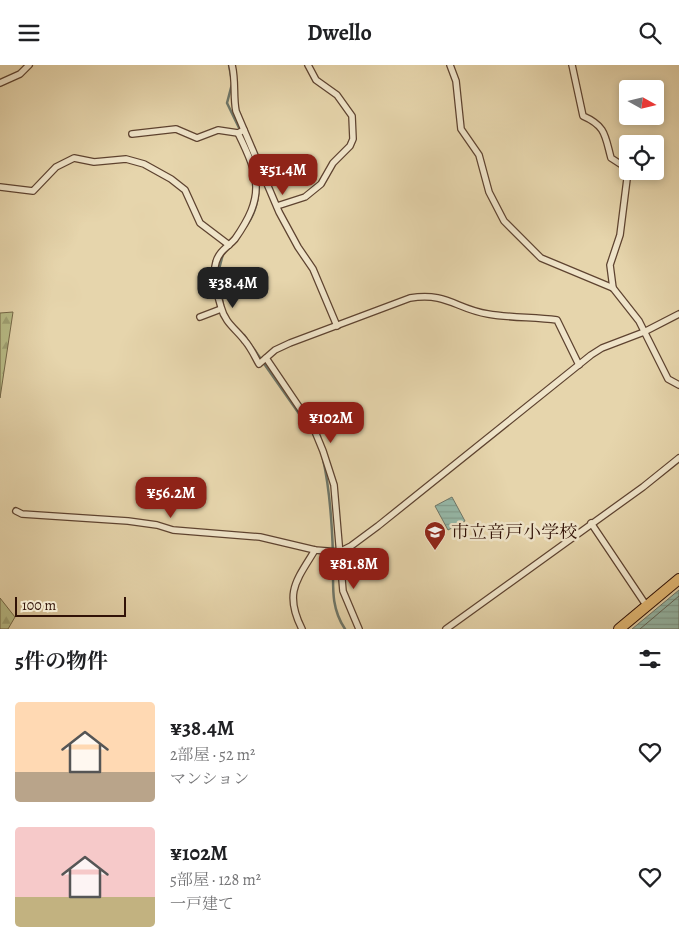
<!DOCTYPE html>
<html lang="ja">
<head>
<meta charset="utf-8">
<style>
  body { margin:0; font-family:Alegreya,"Noto Serif JP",serif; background:#f2f2f2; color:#202124; height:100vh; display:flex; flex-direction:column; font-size:19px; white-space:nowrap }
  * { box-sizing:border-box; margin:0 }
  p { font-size:16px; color:#757577 }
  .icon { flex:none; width:28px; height:28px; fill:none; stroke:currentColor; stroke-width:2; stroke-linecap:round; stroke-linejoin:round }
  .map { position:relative; height:564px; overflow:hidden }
  .drawer { display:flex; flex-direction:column; background:#fff; flex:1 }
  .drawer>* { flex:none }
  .needle { width:32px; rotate:98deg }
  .buttons { position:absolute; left:619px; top:15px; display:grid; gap:10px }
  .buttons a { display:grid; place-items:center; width:45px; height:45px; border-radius:5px; background:#fff; box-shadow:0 2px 8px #0003; font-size:25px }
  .scale { position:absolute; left:15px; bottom:12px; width:111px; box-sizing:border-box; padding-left:5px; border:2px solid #311207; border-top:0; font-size:14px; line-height:18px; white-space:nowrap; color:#311207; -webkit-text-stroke:4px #efe4c9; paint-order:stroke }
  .price { position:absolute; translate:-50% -42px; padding:0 11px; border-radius:10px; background:#8f2418; color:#fff; font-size:16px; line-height:32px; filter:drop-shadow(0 1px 2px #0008) }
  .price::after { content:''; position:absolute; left:50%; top:30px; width:15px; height:11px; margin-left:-8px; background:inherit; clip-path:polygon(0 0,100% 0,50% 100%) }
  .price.active { background:#222; color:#fff }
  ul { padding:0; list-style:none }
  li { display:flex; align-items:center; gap:15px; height:125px; padding:0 15px }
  li span { display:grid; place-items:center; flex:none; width:140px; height:100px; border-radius:5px; color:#555 }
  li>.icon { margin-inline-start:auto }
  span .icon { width:60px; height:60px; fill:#fffc; stroke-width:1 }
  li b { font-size:21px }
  h2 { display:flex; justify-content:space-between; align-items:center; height:60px; padding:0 15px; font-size:21px }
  header { display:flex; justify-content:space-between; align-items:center; height:65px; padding:0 15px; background:#fff; font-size:22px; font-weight:700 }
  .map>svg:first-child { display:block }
  .forest { fill:url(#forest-firs); stroke:#746747 }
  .water { fill:url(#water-rules); stroke:#6e7668 }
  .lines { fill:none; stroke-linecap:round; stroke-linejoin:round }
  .shore { stroke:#646658; stroke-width:1 }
  .stream { stroke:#6e7668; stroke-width:2.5 }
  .minor-casing { stroke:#5e4330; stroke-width:8 }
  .trunk-casing { stroke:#311207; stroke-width:12 }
  .minor { stroke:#efe4c9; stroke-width:5.5 }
  .trunk { stroke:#e3ba76; stroke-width:10 }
  .labels { text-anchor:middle; stroke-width:5; stroke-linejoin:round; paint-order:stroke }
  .poi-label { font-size:18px; fill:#311207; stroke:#efe4c9; text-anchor:start }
</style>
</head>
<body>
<header><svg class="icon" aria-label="menu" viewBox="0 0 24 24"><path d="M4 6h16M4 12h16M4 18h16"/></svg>Dwello<svg class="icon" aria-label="search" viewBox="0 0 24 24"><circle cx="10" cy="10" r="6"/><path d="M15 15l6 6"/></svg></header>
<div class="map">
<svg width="679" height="564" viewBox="0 0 679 564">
  <defs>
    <pattern id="forest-firs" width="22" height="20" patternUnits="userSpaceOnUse" patternTransform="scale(1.25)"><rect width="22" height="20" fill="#b8bc87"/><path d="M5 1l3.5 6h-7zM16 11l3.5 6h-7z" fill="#9fa173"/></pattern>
    <pattern id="water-rules" width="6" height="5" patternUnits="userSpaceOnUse" patternTransform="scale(1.25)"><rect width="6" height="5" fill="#96b9a9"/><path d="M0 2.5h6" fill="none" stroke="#829e90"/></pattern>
  </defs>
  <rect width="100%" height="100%" fill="#e6d5ac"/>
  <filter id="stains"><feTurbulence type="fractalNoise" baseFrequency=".004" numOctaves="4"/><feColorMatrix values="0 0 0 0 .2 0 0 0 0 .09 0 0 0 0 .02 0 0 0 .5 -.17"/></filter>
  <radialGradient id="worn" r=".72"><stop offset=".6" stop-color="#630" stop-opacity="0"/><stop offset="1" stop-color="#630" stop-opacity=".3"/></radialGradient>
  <g class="forest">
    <polygon points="13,247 0,333 0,248"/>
    <polygon points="0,533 15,552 8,564 0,564"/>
  </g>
  <g class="water">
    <polygon points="452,432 465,456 448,465 435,441"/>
    <polygon points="679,525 679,564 632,564"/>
  </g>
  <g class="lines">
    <polyline class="shore" points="640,564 679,531"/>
    <g class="stream">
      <polyline points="229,0 231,11"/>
      <polyline points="232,19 227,38 241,67"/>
      <path d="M244,164C262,141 262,114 250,88"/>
      <polyline points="223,240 218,208 223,189"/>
      <polyline points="244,270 314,370"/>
      <path d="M323,394C330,425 332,458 333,490C334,517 329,540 345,564"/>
    </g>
    <g class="minor-casing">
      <g id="minor">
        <path d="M232,0C236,16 233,31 236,46L279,147L298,182L313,204L337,261"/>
        <polyline points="450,0 456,16 461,64 479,90 489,127 504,156 541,193 613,223 639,256 668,314 679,320"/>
        <path d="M572,0L583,51C606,61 605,71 611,93L628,104"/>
        <polyline points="0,18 20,9 29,0"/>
        <path d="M244,65L238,68C260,113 265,131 235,174C228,182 219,186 216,197C212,210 217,229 221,242C225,258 236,264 245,276C251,283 255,292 259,299L275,285L290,278L410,233C447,227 456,244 488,249C511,253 534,252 557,255L579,300"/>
        <polyline points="132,69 176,64 197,73 218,65 238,68"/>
        <polyline points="0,122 33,126 56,102 74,93 94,97 126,94 144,99 171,114 185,125 200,158 229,180"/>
        <polyline points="277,141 305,132 321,119 333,98 350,81 353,74 352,51 337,30 316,15 308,0"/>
        <polyline points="613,223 610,200 620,170 628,106"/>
        <polyline points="200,252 221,244"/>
        <polyline points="266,293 314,364 323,386 334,420 343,526 359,564"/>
        <polyline points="16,446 22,449 128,456 157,460 173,465 260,472 315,485 339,487 351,481 378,461 591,290 602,283 644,267 679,249"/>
        <polyline points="591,458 646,540"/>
        <path d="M302,564C284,528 296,516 315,485"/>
        <polyline points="446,564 643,422 679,393"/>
      </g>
    </g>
    <g class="trunk-casing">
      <polyline id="trunk" points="619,564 679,514"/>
    </g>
    <use href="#minor" class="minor"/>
    <use href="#trunk" class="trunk"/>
  </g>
  <defs>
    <g id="school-pin" transform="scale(1.125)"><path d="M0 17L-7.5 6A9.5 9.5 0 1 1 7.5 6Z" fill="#8f2418" stroke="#efe4c9"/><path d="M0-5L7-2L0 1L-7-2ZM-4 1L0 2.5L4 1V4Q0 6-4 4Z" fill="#fff"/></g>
  </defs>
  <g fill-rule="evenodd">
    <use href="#school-pin" x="435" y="467"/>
  </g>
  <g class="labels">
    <g class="poi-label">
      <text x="451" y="473">市立音戸小学校</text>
    </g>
  </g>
  <rect width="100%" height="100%" filter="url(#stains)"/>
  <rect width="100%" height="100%" fill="url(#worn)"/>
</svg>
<div class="buttons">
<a><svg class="needle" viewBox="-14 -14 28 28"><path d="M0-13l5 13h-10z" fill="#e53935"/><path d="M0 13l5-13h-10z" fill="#757577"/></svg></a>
<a><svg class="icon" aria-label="locate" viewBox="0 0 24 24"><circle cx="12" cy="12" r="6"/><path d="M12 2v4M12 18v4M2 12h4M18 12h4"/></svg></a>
</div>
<div class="scale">100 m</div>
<b class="price" style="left:283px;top:131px">¥51.4M</b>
<b class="price active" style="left:233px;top:244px">¥38.4M</b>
<b class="price" style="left:331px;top:379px">¥102M</b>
<b class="price" style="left:171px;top:454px">¥56.2M</b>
<b class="price" style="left:354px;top:525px">¥81.8M</b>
</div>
<section class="drawer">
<h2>5件の物件<svg class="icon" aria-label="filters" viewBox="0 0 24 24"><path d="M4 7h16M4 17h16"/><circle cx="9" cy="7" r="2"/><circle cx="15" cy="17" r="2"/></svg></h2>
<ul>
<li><span style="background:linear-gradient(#ffd9b3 70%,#b9a48a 0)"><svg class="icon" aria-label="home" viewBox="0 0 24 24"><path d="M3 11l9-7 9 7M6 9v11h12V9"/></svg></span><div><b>¥38.4M</b><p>2部屋 · 52 m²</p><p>マンション</p></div><svg class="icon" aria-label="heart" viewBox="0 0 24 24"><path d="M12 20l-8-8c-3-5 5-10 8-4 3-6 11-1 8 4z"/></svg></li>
<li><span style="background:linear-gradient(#f6c9c9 70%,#c2b280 0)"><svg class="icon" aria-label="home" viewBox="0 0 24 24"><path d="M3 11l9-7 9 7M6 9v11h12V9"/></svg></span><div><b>¥102M</b><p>5部屋 · 128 m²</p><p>一戸建て</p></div><svg class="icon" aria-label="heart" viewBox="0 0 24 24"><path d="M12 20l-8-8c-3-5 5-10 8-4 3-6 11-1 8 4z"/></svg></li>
</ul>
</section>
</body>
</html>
